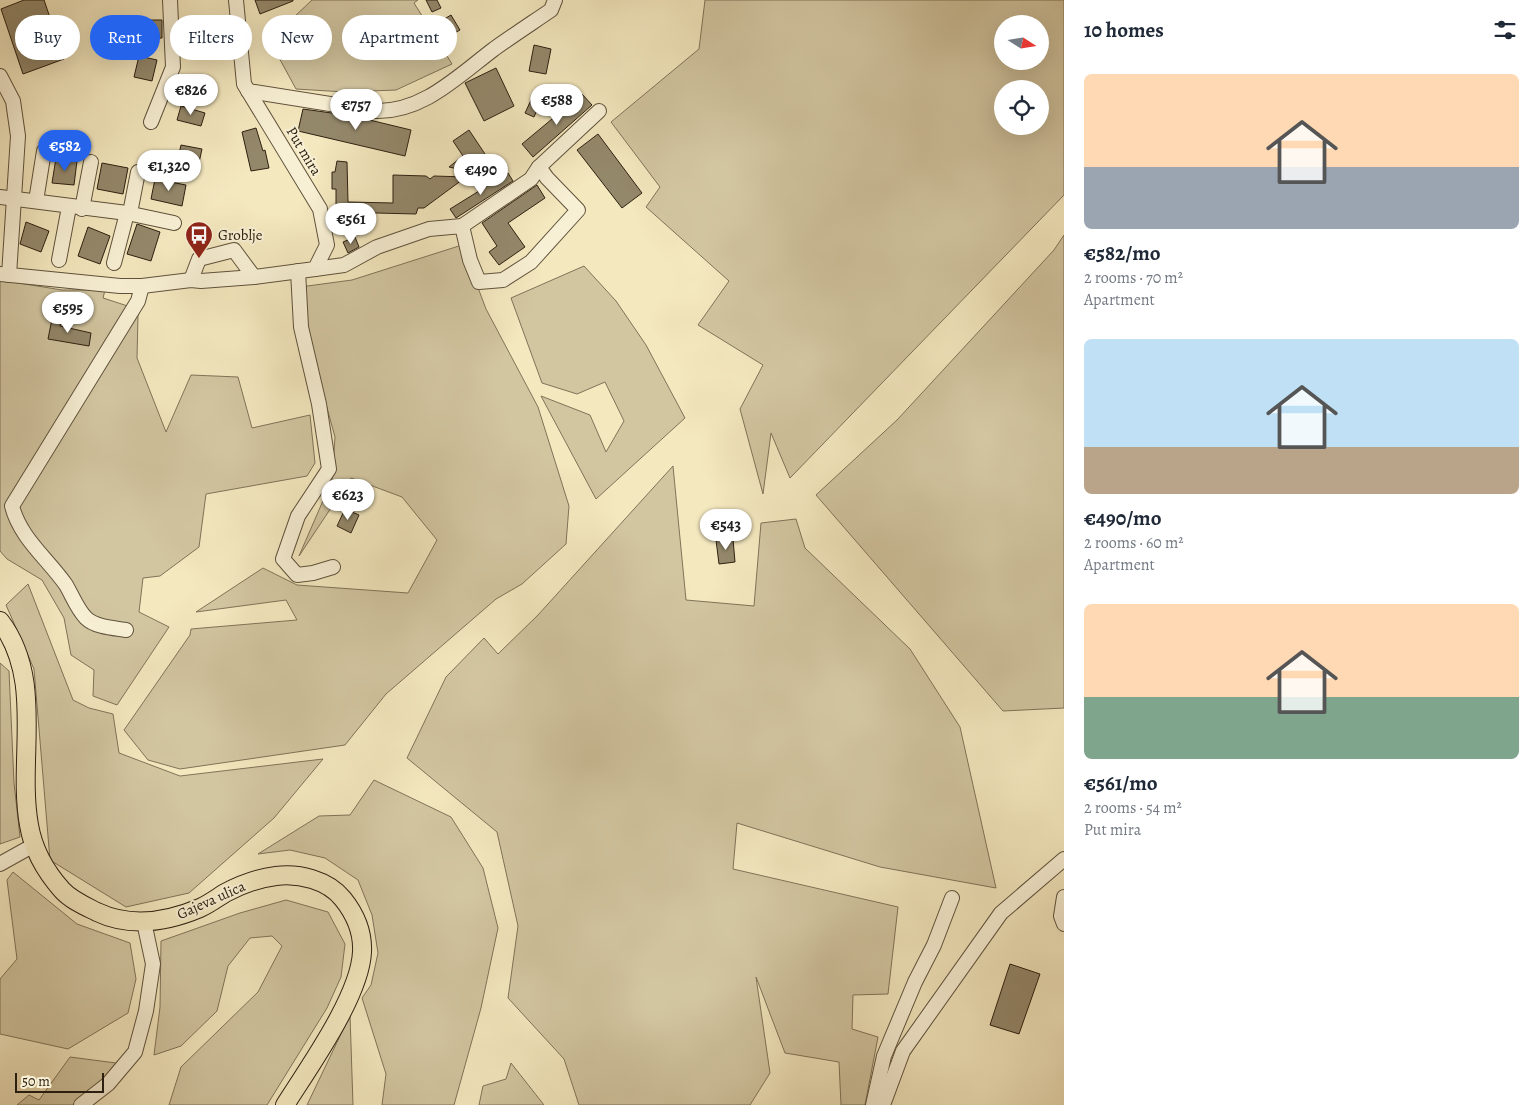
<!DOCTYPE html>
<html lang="en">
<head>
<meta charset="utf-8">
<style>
  body { margin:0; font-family:Alegreya,serif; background:#f2f2f3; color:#1f2937; height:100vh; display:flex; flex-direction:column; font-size:19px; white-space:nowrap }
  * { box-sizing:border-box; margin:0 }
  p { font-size:16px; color:#747a83 }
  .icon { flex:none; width:28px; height:28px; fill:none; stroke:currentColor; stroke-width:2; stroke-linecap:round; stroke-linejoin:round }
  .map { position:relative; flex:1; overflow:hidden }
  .panel { display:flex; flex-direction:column; background:#fff; width:475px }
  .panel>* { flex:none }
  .hud { position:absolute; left:15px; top:15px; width:475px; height:45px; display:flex; gap:10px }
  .needle { width:32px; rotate:102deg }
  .buttons { position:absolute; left:994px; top:15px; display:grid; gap:10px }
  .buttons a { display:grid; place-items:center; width:55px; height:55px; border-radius:50%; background:#fff; box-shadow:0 5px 20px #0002; font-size:25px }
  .scale { position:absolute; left:15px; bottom:12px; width:89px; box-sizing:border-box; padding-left:5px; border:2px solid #2d2010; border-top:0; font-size:14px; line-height:18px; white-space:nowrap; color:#2d2010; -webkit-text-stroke:4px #f8f0d5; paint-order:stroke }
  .price { position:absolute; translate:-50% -42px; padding:0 11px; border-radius:18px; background:#fff; color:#222; font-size:16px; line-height:32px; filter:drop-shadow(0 1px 2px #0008) }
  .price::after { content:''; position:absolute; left:50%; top:30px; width:15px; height:11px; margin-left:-8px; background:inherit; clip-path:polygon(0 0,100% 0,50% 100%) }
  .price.on { background:#2563eb; color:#fff }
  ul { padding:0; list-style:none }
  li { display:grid; align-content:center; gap:10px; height:265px; padding:0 20px }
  li span { display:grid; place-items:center; height:155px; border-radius:8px; color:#555 }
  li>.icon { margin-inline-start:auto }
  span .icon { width:90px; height:90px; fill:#fffc; stroke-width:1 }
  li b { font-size:21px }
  h2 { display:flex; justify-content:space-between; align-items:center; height:60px; padding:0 20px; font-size:21px }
  .pill { padding:0 18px; border-radius:22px; background:#fff; box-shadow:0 5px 20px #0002; font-size:18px; line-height:45px }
  .pill.on { background:#2563eb; color:#fff }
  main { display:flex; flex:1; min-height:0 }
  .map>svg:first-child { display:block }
  .green { fill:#d2c6a1; stroke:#807358; fill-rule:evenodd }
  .building { fill:#94886b; stroke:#2d2010 }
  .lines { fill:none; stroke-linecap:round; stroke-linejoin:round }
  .minor-casing { stroke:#5f523c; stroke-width:16 }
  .major-casing { stroke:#2d2010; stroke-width:20 }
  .minor { stroke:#f8f0d5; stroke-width:14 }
  .major { stroke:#f4e8bf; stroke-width:18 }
  .labels { text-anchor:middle; stroke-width:4; stroke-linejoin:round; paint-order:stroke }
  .street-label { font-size:15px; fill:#2d2010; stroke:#f8f0d5 }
  .poi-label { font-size:15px; fill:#2d2010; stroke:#f8f0d5; text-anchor:start }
</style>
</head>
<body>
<main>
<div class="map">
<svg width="1064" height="1105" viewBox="0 0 1064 1105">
  <rect width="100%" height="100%" fill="#f4e8bf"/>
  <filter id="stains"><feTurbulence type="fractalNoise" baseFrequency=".004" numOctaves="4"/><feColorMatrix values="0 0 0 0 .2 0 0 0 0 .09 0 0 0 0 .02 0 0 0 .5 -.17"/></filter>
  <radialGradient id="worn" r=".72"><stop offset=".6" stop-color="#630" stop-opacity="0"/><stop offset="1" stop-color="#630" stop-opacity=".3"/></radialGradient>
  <g class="green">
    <polygon points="312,0 418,0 414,3 452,64 396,90 345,92 296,89 265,32 293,18"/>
    <path d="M705,0H1064V195L790,478L771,433L763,494L740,409L763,365L698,325L729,281L646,207L660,187L611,122L699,49ZM1002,24H1040V61H1002ZM1002,89H1040V126H1002Z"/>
    <polygon points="1064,235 1064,708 1003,711 816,495 897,420 1054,250"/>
    <polygon points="462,245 486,309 538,407 569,506 566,544 522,584 496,599 386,694 345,745 180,769 148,760 124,730 190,635 191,629 297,620 286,600 196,612 263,568 297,585 408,593 437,540 402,497 351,478 299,556 332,480 335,437 318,375 300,287 352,280"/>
    <polygon points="584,266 616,301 646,345 685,418 596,499 541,396 590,415 606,452 624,421 605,382 577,394 542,383 511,298"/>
    <polygon points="0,280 62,290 105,290 103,298 140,310 138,316 137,358 166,432 191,375 238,377 252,428 310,415 315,463 307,476 206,494 199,547 160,576 143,578 139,612 169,627 117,705 93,696 94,670 71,655 64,618 42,580 7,559 0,551"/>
    <polygon points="673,466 686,600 754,606 761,523 796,519 805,548 910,649 960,727 996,888 880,867 737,823 733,869 898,907 888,994 853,995 852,1029 878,1037 865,1105 841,1105 839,1062 785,1053 756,977 770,1073 750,1105 579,1105 564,1059 508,998 518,926 497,832 407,758 446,677 484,638 498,654 538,615"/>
    <polygon points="28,584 73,700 89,708 113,714 119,753 180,776 323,759 274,818 189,893 126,907 50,860 34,669 6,605"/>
    <polygon points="0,663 9,671 14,783 20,837 0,844"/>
    <polygon points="374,780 451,817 483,868 498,928 481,1008 454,1105 382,1105 386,1074 362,998 371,985 378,953 372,915 358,880 325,858 290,850 258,854 319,816 350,815"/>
    <polygon points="13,872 77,924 130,943 136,979 128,1013 68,1049 0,1034 0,979 17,959 7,880"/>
    <polygon points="286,900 328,912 345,944 341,977 327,1008 267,1105 169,1105 181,1067 258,992 282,946 272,936 250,938 228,966 217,1011 181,1046 154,1055 160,1007 161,941 240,913"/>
    <polygon points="350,1015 353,1105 307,1105"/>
    <polygon points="70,1057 116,1063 104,1083 77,1105 17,1105 29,1095 39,1100"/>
    <polygon points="511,1063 544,1105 479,1105 483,1086 506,1079"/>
  </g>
  <g class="building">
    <polygon points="24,0 44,0 64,59 23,74 1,9"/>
    <polygon points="255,0 293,0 293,1 260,14"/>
    <polygon points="426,0 437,0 441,8 432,12"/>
    <polygon points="451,15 460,30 449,36 441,21"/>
    <polygon points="140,20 162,20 162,38 141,39"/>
    <polygon points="534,45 551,49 546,74 529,71"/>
    <polygon points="139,56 157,60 152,81 134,77"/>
    <polygon points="496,68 514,106 484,121 465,83"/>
    <polygon points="176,82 186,85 182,105 171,102"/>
    <polygon points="582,94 592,105 533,157 522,144"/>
    <polygon points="532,98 541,101 534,117 525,113"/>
    <polygon points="181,106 205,113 201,126 177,120"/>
    <polygon points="303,109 353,116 411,130 405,156 298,131"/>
    <polygon points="256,128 263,151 265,150 269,168 251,171 242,132"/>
    <polygon points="469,130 489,160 472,172 449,167 463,156 453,141"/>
    <polygon points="598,134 642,193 622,208 577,150"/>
    <polygon points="181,145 202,149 198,167 177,163"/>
    <polygon points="56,158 77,161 74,185 52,183"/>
    <polygon points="337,161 347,162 348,202 393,203 393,175 426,176 430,179 434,176 466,177 424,208 418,208 416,214 336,212 336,189 332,189 332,172 335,172"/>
    <polygon points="102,163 128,168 123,194 97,189"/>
    <polygon points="508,173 513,181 456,218 450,209"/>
    <polygon points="155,179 186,185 182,206 151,199"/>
    <polygon points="537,185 545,198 508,223 525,247 499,265 489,252 497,246 482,223"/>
    <polygon points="26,222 49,231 41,252 20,244"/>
    <polygon points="137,224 160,232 151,261 127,254"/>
    <polygon points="88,227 110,236 100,264 78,256"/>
    <polygon points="355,237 359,247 348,253 343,242"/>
    <polygon points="52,319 61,321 60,326 91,333 89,346 48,339"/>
    <polygon points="345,509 359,515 351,533 337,526"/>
    <polygon points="733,539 735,562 719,564 716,540"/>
    <polygon points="1010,964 1040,974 1019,1034 990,1025"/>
  </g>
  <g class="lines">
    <g class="minor-casing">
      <g id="minor">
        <polyline points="0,76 13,101 18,136 9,275"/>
        <path d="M248,91L374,111C422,113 457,77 494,49C512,36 532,23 551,10L555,0"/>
        <polyline points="151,122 173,67 170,0"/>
        <polyline points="0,197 127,213 174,223"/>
        <polyline points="36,201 44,151"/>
        <polyline points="82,209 91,162"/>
        <polyline points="130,213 138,172"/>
        <polyline points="462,226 531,179 539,167 599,111"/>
        <polyline points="59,260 69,207"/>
        <polyline points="114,263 127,213"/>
        <polyline points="315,269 344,265 377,247 429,229 462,226 470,260 479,282 503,280 531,262 578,210 547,178 539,167"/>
        <polyline points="298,271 301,327 319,404 329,469 298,516 283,559 297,575 313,573 333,567"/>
        <polyline points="0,274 120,286 142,286 191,280 201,281 254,277 315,269 327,245 320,209 244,84 236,0"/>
        <polyline points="191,280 199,259 234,250 254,277"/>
        <path d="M126,630C113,628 95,627 86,618C77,609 72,595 66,585C48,559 20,538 12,506L138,301L142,286"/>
        <polyline points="0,864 34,845"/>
        <polyline points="1064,897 1061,916 1064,924"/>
        <polyline points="81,1105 108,1084 135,1052 146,1011 153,964 144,922"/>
        <polyline points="873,1105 884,1056 915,982 934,945 952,898"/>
        <polyline points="883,1105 903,1051 1001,913 1064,859"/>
      </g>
    </g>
    <g class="major-casing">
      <path id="major" d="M0,621C45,680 17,758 29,825C33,849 46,872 62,890C71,900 85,906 97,912C131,928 167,922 200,908C209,904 217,898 225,893C240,885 259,878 276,876C299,873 328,880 343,899C355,914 363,932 362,952C360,996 309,1067 285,1105"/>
    </g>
    <use href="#minor" class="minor"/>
    <use href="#major" class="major"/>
  </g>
  <defs>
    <g id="bus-pin" transform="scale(1.4375)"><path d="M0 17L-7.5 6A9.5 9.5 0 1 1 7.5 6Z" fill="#8f2418" stroke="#f8f0d5"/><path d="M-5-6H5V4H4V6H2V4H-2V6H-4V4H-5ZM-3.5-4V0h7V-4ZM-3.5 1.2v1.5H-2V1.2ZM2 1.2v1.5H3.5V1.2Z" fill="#fff"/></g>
  </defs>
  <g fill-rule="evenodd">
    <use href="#bus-pin" x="199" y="235"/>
  </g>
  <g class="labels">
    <g class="street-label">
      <text transform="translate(304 151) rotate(59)" y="5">Put mira</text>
      <text transform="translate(211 900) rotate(-24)" y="5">Gajeva ulica</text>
    </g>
    <g class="poi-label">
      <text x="218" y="240">Groblje</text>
    </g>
  </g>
  <rect width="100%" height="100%" filter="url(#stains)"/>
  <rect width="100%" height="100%" fill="url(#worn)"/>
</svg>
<div class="buttons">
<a><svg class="needle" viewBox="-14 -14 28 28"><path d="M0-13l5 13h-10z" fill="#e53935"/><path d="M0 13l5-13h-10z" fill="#747a83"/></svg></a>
<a><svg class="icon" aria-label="locate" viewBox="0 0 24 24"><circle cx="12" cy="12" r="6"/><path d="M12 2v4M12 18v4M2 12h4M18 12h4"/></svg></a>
</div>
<div class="scale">50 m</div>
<b class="price" style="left:191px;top:116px">€826</b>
<b class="price" style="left:557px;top:126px">€588</b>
<b class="price" style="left:356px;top:131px">€757</b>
<b class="price on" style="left:65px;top:172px">€582</b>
<b class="price" style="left:169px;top:192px">€1,320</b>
<b class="price" style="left:481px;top:196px">€490</b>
<b class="price" style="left:351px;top:245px">€561</b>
<b class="price" style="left:68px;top:334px">€595</b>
<b class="price" style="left:348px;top:521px">€623</b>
<b class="price" style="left:726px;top:551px">€543</b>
<div class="hud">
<a class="pill">Buy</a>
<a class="pill on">Rent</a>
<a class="pill">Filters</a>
<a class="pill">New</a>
<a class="pill">Apartment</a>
</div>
</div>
<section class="panel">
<h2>10 homes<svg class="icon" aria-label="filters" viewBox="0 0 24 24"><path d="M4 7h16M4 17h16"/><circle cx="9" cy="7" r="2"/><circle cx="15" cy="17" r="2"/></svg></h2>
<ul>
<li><span style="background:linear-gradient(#ffd9b3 60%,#9aa5b1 0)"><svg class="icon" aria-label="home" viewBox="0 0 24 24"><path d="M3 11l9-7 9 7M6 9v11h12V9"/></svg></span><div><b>€582/mo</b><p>2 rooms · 70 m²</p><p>Apartment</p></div></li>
<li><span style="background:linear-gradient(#bfe0f5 70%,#b9a48a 0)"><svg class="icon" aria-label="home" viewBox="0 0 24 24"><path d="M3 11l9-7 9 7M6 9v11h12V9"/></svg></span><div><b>€490/mo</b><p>2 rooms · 60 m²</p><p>Apartment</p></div></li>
<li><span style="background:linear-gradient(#ffd9b3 60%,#7fa58c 0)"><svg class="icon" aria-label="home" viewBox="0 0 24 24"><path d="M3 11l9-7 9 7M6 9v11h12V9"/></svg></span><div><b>€561/mo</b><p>2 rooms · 54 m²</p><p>Put mira</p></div></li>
</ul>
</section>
</main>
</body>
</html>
